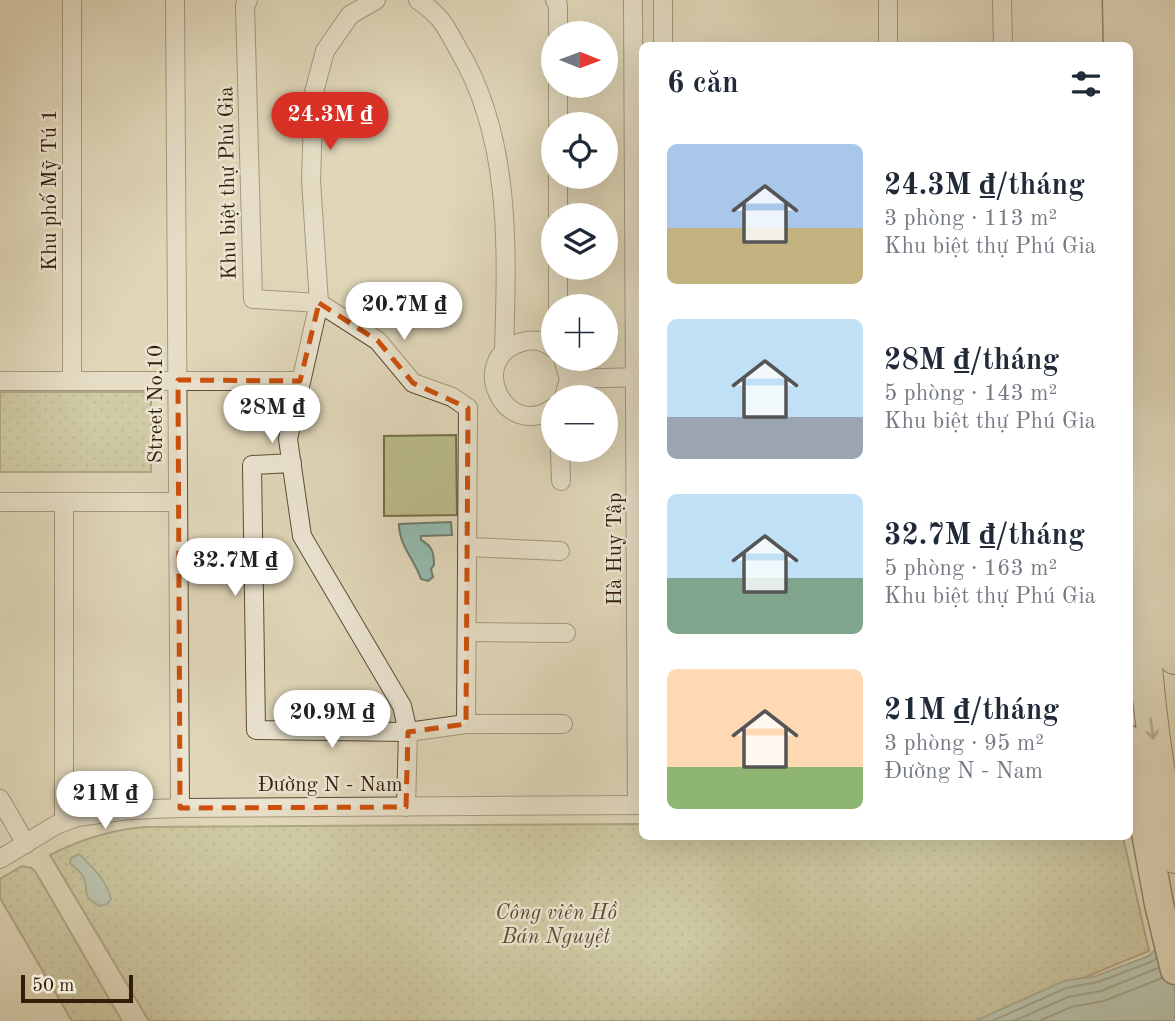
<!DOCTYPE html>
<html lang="vi">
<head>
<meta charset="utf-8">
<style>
  body { margin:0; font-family:"Old Standard TT",serif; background:#f2f2f3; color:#1f2937; height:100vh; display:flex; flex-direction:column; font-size:26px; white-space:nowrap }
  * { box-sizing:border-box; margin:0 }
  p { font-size:23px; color:#747a83 }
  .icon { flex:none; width:38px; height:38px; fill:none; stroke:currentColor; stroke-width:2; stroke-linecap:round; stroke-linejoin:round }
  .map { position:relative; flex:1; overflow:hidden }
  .sheet { position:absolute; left:639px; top:42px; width:494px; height:798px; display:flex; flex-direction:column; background:#fff; border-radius:10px; box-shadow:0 7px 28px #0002 }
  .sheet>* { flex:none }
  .needle { width:46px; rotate:91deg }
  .tools { position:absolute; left:541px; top:21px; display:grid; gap:14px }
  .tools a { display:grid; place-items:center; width:77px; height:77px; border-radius:50%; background:#fff; box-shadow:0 7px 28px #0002; font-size:35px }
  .scale { position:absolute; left:21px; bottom:18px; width:112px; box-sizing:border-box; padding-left:7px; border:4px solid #331e0a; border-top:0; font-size:19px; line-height:24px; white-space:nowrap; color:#331e0a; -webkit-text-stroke:5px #ebe5d2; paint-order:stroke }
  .price { position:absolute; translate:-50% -60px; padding:0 16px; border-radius:24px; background:#fff; color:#222; font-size:23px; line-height:46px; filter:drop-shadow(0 2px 4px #0008) }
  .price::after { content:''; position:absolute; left:50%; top:42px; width:21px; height:16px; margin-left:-10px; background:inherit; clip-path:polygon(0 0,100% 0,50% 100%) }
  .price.active { background:#d93025; color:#fff }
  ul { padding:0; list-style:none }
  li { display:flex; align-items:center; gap:21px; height:175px; padding:0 28px }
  li span { display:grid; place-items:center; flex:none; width:196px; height:140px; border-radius:10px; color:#555 }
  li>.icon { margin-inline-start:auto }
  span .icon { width:84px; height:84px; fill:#fffc; stroke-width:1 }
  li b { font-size:30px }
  h2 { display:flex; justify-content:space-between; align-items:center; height:84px; padding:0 28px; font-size:30px }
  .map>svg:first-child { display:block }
  .grass { fill:url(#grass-dots); stroke:#766d4a; stroke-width:2 }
  .pitch { fill:#babc8a; stroke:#766d4a; stroke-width:2 }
  .water { fill:#94baae; stroke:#6d7c6c; stroke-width:2 }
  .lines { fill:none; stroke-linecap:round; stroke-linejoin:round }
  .shore { stroke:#646c5c; stroke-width:2 }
  .street-casing { stroke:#5e4c36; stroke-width:20 }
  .primary-casing { stroke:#331e0a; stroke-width:31 }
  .highway-casing { stroke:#331e0a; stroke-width:34 }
  .street { stroke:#ebe5d2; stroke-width:18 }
  .primary { stroke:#e0d7b9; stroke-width:28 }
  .highway { stroke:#e0d7b9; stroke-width:32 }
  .oneway { stroke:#8a7a62 }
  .marked { fill:none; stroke:#cd500c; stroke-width:5; stroke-dasharray:14 9; stroke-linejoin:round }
  .labels { text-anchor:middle; stroke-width:5; stroke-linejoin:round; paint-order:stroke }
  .street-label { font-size:21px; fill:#331e0a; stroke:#ebe5d2 }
  .park-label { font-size:21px; font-style:italic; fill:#5c4d30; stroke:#ebe5d2 }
</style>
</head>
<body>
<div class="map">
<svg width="1175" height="1021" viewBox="0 0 1175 1021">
  <defs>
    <pattern id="grass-dots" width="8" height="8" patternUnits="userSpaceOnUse" patternTransform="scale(1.75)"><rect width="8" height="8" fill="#babc8a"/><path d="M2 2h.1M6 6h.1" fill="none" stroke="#a0a176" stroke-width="1.8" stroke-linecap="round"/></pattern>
  </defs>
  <rect width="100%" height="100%" fill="#e0d7b9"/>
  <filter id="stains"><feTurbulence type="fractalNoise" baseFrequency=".00286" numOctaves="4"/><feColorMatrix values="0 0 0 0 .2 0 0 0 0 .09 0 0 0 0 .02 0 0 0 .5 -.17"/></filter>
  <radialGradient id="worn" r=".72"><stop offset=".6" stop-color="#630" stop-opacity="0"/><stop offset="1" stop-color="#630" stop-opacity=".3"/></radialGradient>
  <g class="grass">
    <rect x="0" y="392" width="151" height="80"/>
    <path d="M642,824V836L1123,837L1149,951L978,1021H149L50,855C81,839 110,830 145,827Z"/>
    <polygon points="22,866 31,868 35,871 122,1021 72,1021 0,898 0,879"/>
  </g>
  <polygon class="pitch" points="456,435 457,515 384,516 384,436"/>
  <g class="water">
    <path d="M451,522L452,535L421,536V540C432,546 434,552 434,565L431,569L433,577L428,581L421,579C414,559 399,545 399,524Z"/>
    <path d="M79,854C93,868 106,879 111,899L107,904L100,906C78,894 91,892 83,876C80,872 74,867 70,863L71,858Z"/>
    <polygon points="1175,930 1175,1021 975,1021 1064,981 1096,976 1149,956"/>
  </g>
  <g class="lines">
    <g class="shore">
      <polyline points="992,1021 1066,988 1098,982 1151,962 1156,959"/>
      <polyline points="1014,1021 1068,997 1101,991 1158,968"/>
      <polyline points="1039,1021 1071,1007 1104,1001 1162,978"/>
    </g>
    <g class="street-casing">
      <g id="street">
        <polyline points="175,0 180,808"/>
        <polyline points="248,0 245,5 253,299 319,303 378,341 413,383 452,397 468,408"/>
        <path d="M418,0C441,16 445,25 458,49C512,138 507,251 504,352"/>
        <polyline points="555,0 558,5 558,33"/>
        <polyline points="633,0 637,805"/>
        <polyline points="663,0 663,46"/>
        <polyline points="888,0 888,46"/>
        <polyline points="1002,0 1003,46"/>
        <polyline points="558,86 558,124"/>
        <polyline points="558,177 558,215"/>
        <polyline points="558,268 558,306"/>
        <path d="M553,348C544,341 533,339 522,342C465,358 505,442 553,408"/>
        <polyline points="563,359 569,379 564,397"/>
        <polyline points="569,379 642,377"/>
        <polyline points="0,381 300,381"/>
        <polyline points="72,381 72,0"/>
        <polyline points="560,450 561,481"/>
        <polyline points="292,463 252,465 256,730 408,732 402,706 302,536 288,439 319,303 311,180 314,92 325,51 350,15 376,0"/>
        <polyline points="0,502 178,502"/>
        <polyline points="64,502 64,821"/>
        <polyline points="467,547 560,551"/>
        <polyline points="467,632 566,633"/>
        <polyline points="466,724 468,408"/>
        <polyline points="0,799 26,844"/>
        <polyline points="406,807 408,732 466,724 563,724"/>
        <polyline points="0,859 56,825 77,817 128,810 180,808 642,805"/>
      </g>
    </g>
    <g class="primary-casing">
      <g id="primary">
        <polyline points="1117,0 1118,46"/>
        <polyline points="1129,740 1159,904 1175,970"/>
      </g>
    </g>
    <g class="highway-casing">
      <g id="highway">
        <path d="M1141,0L1144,641C1149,714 1159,785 1175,857"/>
        <polyline points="1171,0 1172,619 1175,658"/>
      </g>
    </g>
    <use href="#street" class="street"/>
    <use href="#primary" class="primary"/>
    <use href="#highway" class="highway"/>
  </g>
  <defs><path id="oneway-shaft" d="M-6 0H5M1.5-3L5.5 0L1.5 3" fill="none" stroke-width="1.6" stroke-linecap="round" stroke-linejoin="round" transform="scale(1.75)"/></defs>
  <use class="oneway" href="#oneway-shaft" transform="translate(1152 729) rotate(82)"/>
  <path d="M0 0H1175V1021H0ZM319,303L378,341L413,383L468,408L466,724L408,732L406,807L180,808L178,380L300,381Z" fill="#e0d7b9" fill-opacity=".55" fill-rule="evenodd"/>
  <path class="marked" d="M319,303L378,341L413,383L468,408L466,724L408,732L406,807L180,808L178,380L300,381Z"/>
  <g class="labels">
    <g class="street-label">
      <text transform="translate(227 183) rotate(-91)" y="7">Khu biệt thự Phú Gia</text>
      <text transform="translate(49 190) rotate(-90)" y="7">Khu phố Mỹ Tú 1</text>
      <text transform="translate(155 404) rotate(-90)" y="7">Street No.10</text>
      <text transform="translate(614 549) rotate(-90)" y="7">Hà Huy Tập</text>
      <text x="330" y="791">Đường N - Nam</text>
    </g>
    <g class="park-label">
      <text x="556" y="919">Công viên Hồ<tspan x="556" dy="24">Bán Nguyệt</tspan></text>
    </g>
  </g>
  <rect width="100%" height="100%" filter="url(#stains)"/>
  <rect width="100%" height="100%" fill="url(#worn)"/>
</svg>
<div class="tools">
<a><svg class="needle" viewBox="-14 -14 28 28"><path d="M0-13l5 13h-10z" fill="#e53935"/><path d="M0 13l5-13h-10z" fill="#747a83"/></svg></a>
<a><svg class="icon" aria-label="locate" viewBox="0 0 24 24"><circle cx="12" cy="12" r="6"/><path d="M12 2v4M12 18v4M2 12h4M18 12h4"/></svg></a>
<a><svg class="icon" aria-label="layers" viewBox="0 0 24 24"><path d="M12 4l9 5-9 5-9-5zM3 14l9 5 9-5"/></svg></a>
<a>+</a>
<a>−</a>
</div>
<div class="scale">50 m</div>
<b class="price active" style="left:330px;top:152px">24.3M ₫</b>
<b class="price" style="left:404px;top:342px">20.7M ₫</b>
<b class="price" style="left:272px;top:445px">28M ₫</b>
<b class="price" style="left:235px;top:598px">32.7M ₫</b>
<b class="price" style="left:332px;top:750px">20.9M ₫</b>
<b class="price" style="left:105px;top:831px">21M ₫</b>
<section class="sheet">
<h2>6 căn<svg class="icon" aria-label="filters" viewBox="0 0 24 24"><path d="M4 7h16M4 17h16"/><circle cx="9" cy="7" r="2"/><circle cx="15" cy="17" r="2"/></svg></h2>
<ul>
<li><span style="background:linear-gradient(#a9c7e8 60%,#c2b280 0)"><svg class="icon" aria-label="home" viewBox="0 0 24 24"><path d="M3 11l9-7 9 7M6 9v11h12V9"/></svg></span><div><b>24.3M ₫/tháng</b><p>3 phòng · 113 m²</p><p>Khu biệt thự Phú Gia</p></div></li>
<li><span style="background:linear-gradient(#bfe0f5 70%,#9aa5b1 0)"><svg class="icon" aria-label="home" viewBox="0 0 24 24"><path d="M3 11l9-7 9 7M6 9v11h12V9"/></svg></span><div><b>28M ₫/tháng</b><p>5 phòng · 143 m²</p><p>Khu biệt thự Phú Gia</p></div></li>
<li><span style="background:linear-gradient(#bfe0f5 60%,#7fa58c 0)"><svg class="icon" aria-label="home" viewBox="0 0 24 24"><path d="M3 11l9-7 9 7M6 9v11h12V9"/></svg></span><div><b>32.7M ₫/tháng</b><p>5 phòng · 163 m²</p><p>Khu biệt thự Phú Gia</p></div></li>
<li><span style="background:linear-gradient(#ffd9b3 70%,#8fb573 0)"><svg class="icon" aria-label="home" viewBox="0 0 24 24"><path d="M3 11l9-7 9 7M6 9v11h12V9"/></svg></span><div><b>21M ₫/tháng</b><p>3 phòng · 95 m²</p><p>Đường N - Nam</p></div></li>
</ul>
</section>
</div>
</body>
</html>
